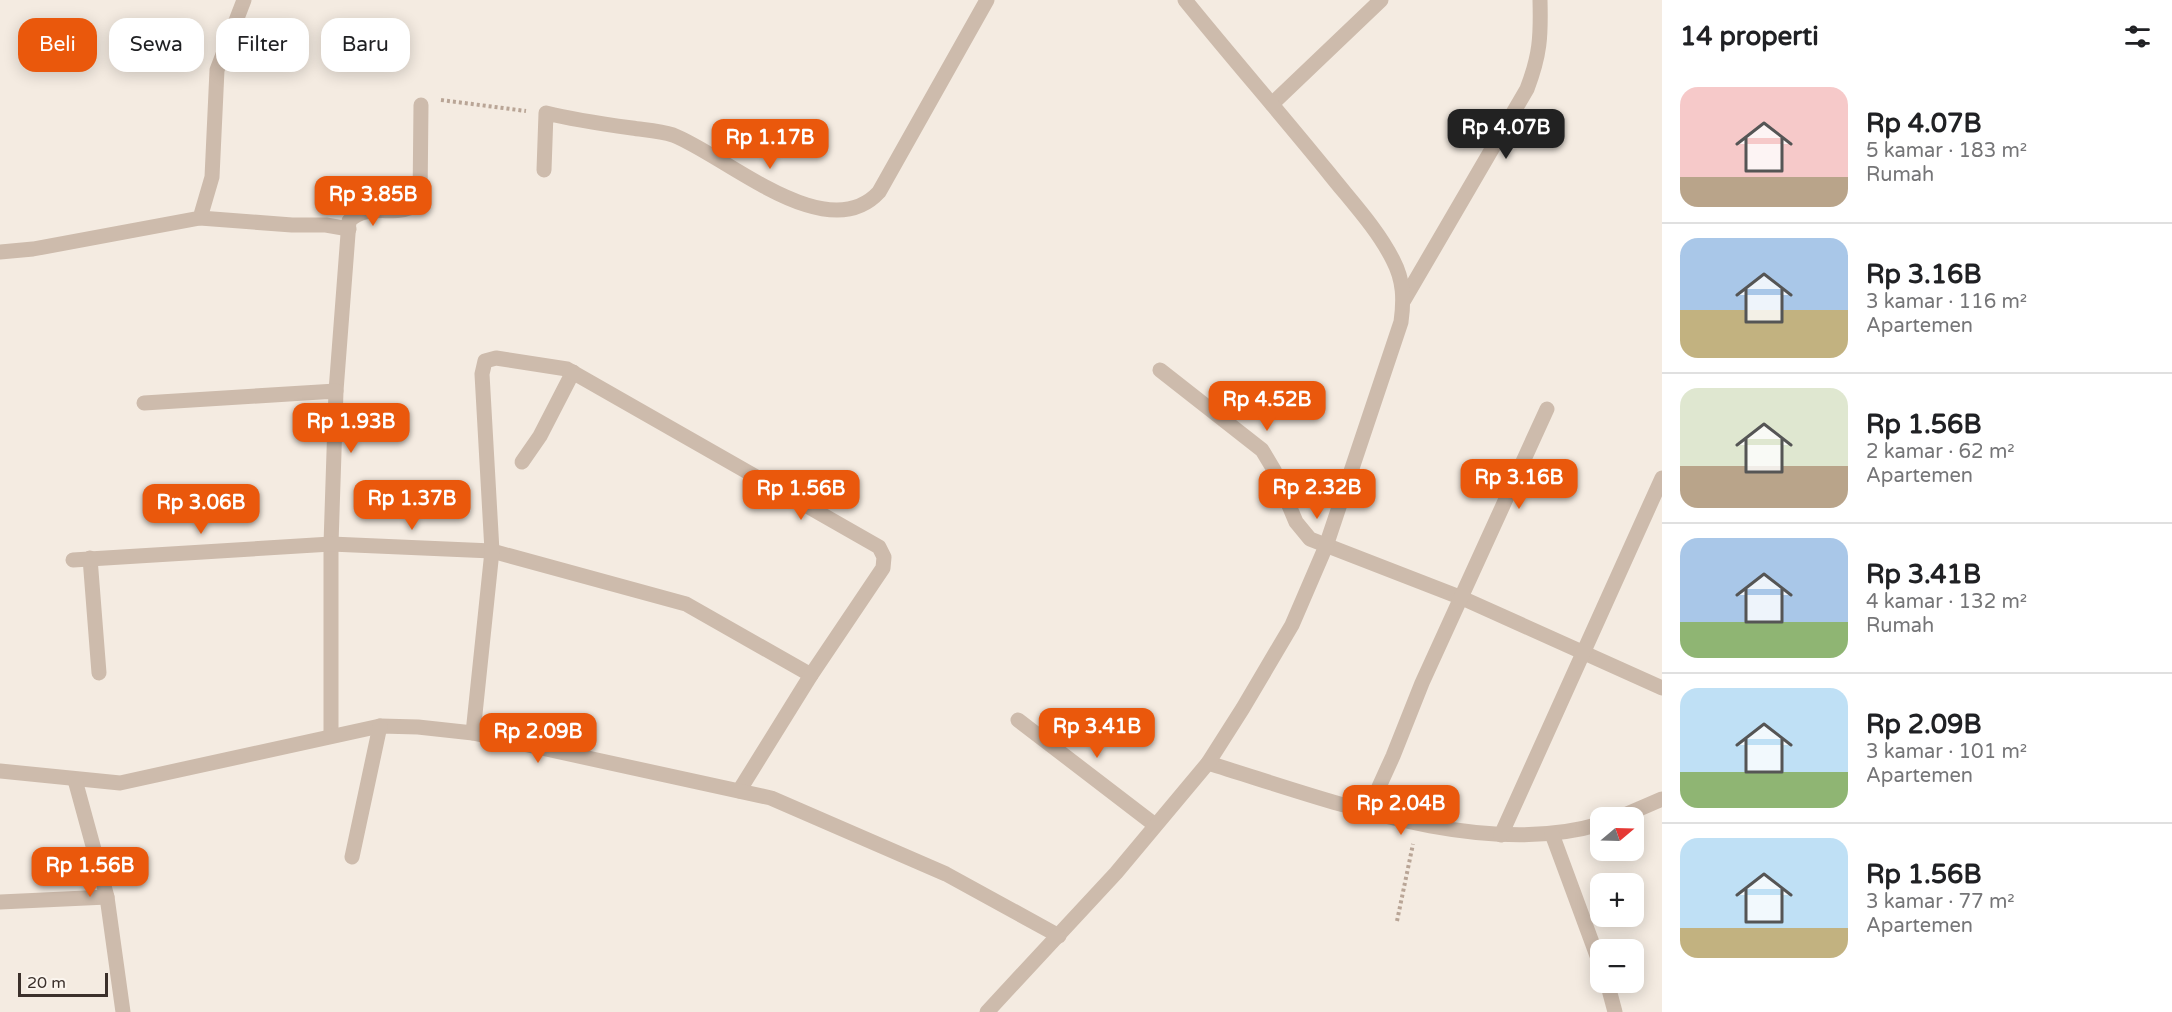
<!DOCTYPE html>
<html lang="id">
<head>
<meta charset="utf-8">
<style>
  body { margin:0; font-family:"Varela Round",sans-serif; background:#f2f2f2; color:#202124; height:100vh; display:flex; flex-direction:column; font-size:22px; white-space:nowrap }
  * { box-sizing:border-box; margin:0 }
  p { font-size:20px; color:#757577 }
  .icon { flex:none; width:33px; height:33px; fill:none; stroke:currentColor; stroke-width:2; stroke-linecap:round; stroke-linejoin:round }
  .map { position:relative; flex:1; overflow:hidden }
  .details { display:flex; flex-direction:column; background:#fff; width:510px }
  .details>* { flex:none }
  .guide { position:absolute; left:18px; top:18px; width:570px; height:54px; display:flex; gap:12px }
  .needle { width:39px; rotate:71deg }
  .tools { position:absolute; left:1590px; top:807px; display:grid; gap:12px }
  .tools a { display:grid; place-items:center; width:54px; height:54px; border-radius:12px; background:#fff; box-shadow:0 3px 15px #0003; font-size:30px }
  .scale { position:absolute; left:18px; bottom:15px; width:90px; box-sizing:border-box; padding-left:6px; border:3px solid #3b302b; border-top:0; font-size:16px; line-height:21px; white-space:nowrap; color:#3b302b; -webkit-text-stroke:4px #fbf5ee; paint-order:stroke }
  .price { position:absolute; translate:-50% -51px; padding:0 14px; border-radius:12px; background:#ea580c; color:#fff; font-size:20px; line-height:39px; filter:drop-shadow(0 2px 3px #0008) }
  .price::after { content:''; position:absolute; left:50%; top:36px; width:18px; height:14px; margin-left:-9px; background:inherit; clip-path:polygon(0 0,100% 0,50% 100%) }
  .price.current { background:#222; color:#fff }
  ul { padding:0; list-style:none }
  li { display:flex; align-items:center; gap:18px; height:150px; padding:0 18px }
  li+li { border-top:2px solid #e0e0e0 }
  li span { display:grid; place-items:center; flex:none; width:168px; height:120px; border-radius:18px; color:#555 }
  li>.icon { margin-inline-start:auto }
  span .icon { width:72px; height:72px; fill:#fffc; stroke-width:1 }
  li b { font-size:26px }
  h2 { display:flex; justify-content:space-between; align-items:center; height:72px; padding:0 18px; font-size:26px }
  .tag { padding:0 21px; border-radius:18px; background:#fff; box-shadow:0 3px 15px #0003; font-size:21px; line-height:54px }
  .tag.current { background:#ea580c; color:#fff }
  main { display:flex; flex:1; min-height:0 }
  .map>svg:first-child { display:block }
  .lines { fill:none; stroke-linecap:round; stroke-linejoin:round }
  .path { stroke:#b9a596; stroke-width:4; stroke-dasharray:3 3; stroke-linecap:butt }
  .minor { stroke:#cdbbac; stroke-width:15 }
  .tertiary { stroke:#cdbbac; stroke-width:15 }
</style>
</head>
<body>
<main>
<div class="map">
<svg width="1662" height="1012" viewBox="0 0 1662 1012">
  <rect width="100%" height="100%" fill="#f4ebe1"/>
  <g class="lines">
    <g class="path">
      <polyline points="441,100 526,111"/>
      <polyline points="1397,921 1413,844"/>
    </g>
    <g class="minor">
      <polyline points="1272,104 1381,0"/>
      <path d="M544,170L546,113C574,120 603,124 632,128C645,130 660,131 673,135C725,155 827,249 879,192L987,0"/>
      <polyline points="200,218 292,225 326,225 349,229"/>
      <polyline points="0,252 33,249 200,218 212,177 217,70 244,0"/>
      <path d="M1404,300L1527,89C1540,55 1541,37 1540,0"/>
      <polyline points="1160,370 1262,450 1274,470 1296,522 1310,539 1462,598 1662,688"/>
      <path d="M336,391L349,221C369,200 401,221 420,201L421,105"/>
      <polyline points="144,403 336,391 331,544 331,736"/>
      <polyline points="522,462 540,436 573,372"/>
      <polyline points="90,558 99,673"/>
      <polyline points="73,560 331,544 492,551 686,604 811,675"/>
      <polyline points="1018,720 1155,825"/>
      <polyline points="473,733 492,551 482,374 485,361 496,358 567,369 879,547 884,557 883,568 811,675 739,791"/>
      <path d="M1208,763C1323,798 1481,860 1600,824"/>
      <polyline points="0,771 120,783 380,726 418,727 473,733 771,798 946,874 1059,936"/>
      <polyline points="75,780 107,897 123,1012"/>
      <polyline points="1368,811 1393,756 1422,683 1547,409"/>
      <polyline points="1618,818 1662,799"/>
      <polyline points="1552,834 1600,964"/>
      <polyline points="1501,835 1662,478"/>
      <polyline points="352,857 380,726"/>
      <polyline points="0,902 107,897"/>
      <polyline points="1607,982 1615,1012"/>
    </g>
    <path class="tertiary" d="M987,1012L1116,873L1208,763L1243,708L1292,625L1326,546L1401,322C1404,300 1404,281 1393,260C1377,228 1350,200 1328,172C1281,114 1232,58 1185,0"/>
  </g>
</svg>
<div class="tools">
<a><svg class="needle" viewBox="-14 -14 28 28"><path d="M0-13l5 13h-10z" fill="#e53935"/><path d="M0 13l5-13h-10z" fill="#757577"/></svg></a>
<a>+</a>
<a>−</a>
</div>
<div class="scale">20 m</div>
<b class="price current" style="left:1506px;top:160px">Rp 4.07B</b>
<b class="price" style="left:770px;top:170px">Rp 1.17B</b>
<b class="price" style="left:373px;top:227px">Rp 3.85B</b>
<b class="price" style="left:1267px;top:432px">Rp 4.52B</b>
<b class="price" style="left:351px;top:454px">Rp 1.93B</b>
<b class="price" style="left:1519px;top:510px">Rp 3.16B</b>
<b class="price" style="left:1317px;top:520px">Rp 2.32B</b>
<b class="price" style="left:801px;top:521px">Rp 1.56B</b>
<b class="price" style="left:412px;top:531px">Rp 1.37B</b>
<b class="price" style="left:201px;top:535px">Rp 3.06B</b>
<b class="price" style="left:1097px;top:759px">Rp 3.41B</b>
<b class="price" style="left:538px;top:764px">Rp 2.09B</b>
<b class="price" style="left:1401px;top:836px">Rp 2.04B</b>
<b class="price" style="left:90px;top:898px">Rp 1.56B</b>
<div class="guide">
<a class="tag current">Beli</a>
<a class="tag">Sewa</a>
<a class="tag">Filter</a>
<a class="tag">Baru</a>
</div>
</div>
<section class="details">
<h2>14 properti<svg class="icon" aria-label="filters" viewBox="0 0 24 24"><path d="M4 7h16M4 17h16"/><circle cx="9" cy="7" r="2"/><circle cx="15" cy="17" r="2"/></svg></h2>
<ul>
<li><span style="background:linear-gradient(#f6c9c9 75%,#b9a48a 0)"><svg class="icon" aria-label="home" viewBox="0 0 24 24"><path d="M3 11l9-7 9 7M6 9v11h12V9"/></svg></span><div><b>Rp 4.07B</b><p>5 kamar · 183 m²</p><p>Rumah</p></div></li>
<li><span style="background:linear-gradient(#a9c7e8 60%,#c2b280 0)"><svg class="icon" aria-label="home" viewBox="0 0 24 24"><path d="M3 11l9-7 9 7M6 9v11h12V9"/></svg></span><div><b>Rp 3.16B</b><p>3 kamar · 116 m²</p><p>Apartemen</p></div></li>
<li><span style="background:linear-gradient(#dfe7d0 65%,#b9a48a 0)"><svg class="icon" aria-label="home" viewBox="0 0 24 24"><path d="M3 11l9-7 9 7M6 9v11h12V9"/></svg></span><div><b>Rp 1.56B</b><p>2 kamar · 62 m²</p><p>Apartemen</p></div></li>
<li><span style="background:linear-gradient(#a9c7e8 70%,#8fb573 0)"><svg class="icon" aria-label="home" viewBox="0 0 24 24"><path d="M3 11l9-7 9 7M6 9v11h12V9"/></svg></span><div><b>Rp 3.41B</b><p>4 kamar · 132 m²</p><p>Rumah</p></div></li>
<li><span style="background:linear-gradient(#bfe0f5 70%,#8fb573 0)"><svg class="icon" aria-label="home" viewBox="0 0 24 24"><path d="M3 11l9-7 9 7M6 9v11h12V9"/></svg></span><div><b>Rp 2.09B</b><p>3 kamar · 101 m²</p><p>Apartemen</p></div></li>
<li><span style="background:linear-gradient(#bfe0f5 75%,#c2b280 0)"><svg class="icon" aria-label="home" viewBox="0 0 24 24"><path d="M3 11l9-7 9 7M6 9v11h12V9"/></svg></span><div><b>Rp 1.56B</b><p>3 kamar · 77 m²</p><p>Apartemen</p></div></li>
</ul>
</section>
</main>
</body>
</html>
